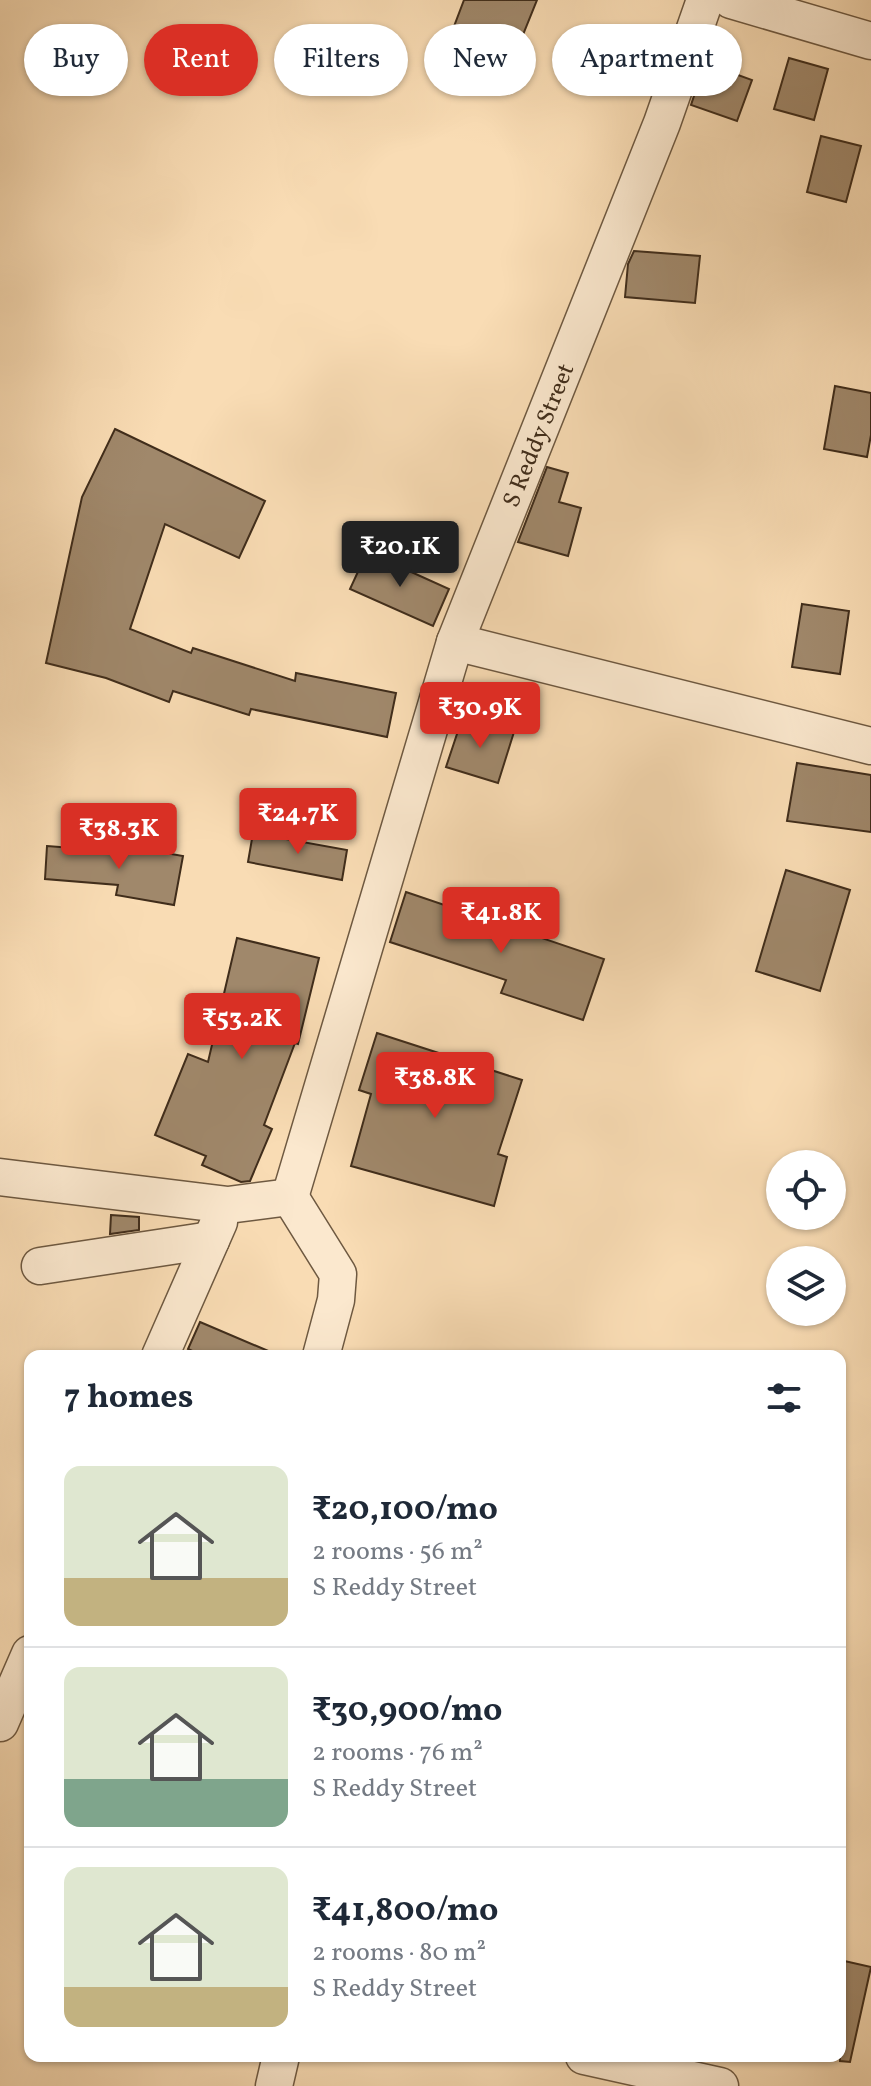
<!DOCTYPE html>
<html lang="en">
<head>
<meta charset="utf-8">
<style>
  body { margin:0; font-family:Vollkorn,serif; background:#f2f2f3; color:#1f2937; height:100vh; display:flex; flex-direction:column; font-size:30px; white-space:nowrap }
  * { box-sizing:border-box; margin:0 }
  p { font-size:26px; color:#747a83 }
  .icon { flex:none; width:44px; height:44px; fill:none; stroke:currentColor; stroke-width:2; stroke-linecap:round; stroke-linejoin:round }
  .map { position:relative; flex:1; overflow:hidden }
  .sheet { position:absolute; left:24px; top:1350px; width:822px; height:712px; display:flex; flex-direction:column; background:#fff; border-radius:16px; box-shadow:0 2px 6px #0004 }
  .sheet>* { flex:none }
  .hud { position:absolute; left:24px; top:24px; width:824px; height:72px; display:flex; gap:16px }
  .fabs { position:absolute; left:766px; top:1150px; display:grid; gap:16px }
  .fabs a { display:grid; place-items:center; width:80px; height:80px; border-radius:50%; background:#fff; box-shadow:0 2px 6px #0004; font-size:40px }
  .price { position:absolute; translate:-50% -68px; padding:0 18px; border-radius:8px; background:#d93025; color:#fff; font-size:26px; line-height:52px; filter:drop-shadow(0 2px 4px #0008) }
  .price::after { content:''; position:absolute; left:50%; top:48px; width:24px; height:18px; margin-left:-12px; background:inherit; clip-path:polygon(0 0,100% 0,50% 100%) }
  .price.current { background:#222; color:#fff }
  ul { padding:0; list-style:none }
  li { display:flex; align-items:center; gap:24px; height:200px; padding:0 40px }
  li+li { border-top:2px solid #e0e1e3 }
  li span { display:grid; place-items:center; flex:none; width:224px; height:160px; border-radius:16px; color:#555 }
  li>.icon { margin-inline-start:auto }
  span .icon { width:96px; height:96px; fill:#fffc; stroke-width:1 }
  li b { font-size:34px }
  h2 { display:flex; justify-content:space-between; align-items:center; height:96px; padding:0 40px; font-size:34px }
  .pill { padding:0 28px; border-radius:36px; background:#fff; box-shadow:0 2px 6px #0004; font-size:28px; line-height:72px }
  .pill.current { background:#d93025; color:#fff }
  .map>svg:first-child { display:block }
  .building { fill:#a0886b; stroke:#402d1b; stroke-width:2 }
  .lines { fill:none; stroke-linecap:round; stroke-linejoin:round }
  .minor-casing { stroke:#6e5941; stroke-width:39 }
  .minor { stroke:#fbe8ce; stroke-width:36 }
  .labels { text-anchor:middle; stroke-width:6; stroke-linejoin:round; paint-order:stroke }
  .street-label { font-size:24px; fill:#402d1b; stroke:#fbe8ce }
</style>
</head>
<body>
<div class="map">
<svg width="871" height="2086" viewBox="0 0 871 2086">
  <rect width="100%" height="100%" fill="#f9dcb4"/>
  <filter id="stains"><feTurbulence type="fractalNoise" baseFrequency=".0025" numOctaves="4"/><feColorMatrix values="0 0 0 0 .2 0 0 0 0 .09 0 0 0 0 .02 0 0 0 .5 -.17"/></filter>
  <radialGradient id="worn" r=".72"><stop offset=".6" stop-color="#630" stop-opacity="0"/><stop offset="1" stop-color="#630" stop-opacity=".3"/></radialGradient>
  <g class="building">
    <polygon points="464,0 537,0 512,62 450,37"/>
    <polygon points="789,58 828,69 814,120 774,109"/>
    <polygon points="705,63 752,80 737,121 691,105"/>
    <polygon points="821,136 861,146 846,202 807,192"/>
    <polygon points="634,251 700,256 695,303 625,297 628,264"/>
    <polygon points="835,386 871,393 871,435 867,457 824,449"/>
    <polygon points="115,429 265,501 239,558 165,524 130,629 191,653 193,648 295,681 296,673 396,693 387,737 251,709 249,715 173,691 169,702 106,678 46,663 82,497"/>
    <polygon points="547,467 568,473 559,502 581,508 568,556 518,542"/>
    <polygon points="367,552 449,589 433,626 350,589"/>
    <polygon points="802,604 849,611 840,674 792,667"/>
    <polygon points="463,716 514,732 498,783 446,767"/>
    <polygon points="797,763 871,775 871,832 787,821"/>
    <polygon points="253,833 347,850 342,880 248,862"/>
    <polygon points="47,846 124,852 125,846 183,856 174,905 116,895 118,885 45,879"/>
    <polygon points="786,870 850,890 820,991 756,971"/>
    <polygon points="406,892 604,959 583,1020 501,993 506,980 390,942"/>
    <polygon points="237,938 319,958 298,1044 295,1043 264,1125 272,1129 250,1181 241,1182 202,1165 206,1156 155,1135 188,1054 208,1062"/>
    <polygon points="377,1033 522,1080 498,1154 507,1157 494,1206 351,1166 371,1094 359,1090"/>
    <polygon points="111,1215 139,1217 139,1230 110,1234"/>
    <polygon points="200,1322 280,1356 203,1356 188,1349"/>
    <polygon points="840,1960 871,1967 850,2062 840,2061"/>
  </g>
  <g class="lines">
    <g class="minor-casing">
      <g id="minor">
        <polyline points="731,0 871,41"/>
        <polyline points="455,642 871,746"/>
        <polyline points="0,1177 228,1205 290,1197"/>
        <polyline points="290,1197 455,642 662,123 705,0"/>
        <polyline points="290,1197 338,1274 336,1300 321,1356"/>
        <polyline points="40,1266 211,1240"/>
        <polyline points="160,1356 219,1222"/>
        <polyline points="0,1723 30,1654"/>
        <polyline points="584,2056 720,2086"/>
        <polyline points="274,2086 281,2056"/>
      </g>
    </g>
    <use href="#minor" class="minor"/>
  </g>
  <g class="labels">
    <g class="street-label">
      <text transform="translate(538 435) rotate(-68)" y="8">S Reddy Street</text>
    </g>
  </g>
  <rect width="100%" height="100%" filter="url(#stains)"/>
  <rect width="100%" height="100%" fill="url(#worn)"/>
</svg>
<div class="fabs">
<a><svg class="icon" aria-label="locate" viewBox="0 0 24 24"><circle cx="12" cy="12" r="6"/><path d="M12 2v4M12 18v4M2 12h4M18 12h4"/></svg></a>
<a><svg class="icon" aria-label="layers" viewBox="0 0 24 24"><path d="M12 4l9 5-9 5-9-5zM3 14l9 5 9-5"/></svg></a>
</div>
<b class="price current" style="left:400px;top:589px">₹20.1K</b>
<b class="price" style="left:480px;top:750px">₹30.9K</b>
<b class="price" style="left:298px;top:856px">₹24.7K</b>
<b class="price" style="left:119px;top:871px">₹38.3K</b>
<b class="price" style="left:501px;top:955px">₹41.8K</b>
<b class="price" style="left:242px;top:1061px">₹53.2K</b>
<b class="price" style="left:435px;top:1120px">₹38.8K</b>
<div class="hud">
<a class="pill">Buy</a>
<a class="pill current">Rent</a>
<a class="pill">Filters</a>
<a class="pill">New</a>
<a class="pill">Apartment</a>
</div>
<section class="sheet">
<h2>7 homes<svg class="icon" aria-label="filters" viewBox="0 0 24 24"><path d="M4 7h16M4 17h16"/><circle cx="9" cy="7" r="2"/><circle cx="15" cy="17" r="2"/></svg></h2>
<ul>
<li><span style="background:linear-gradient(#dfe7d0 70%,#c2b280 0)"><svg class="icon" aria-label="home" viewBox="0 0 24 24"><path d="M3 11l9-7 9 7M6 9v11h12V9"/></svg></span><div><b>₹20,100/mo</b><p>2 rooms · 56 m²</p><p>S Reddy Street</p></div></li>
<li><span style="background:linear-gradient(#dfe7d0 70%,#7fa58c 0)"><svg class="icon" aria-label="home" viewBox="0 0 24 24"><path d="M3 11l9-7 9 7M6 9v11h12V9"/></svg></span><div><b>₹30,900/mo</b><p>2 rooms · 76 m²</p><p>S Reddy Street</p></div></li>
<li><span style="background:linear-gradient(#dfe7d0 75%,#c2b280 0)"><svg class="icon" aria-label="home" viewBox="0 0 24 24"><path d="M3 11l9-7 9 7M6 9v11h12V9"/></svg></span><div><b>₹41,800/mo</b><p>2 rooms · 80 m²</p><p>S Reddy Street</p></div></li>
</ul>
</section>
</div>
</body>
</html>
